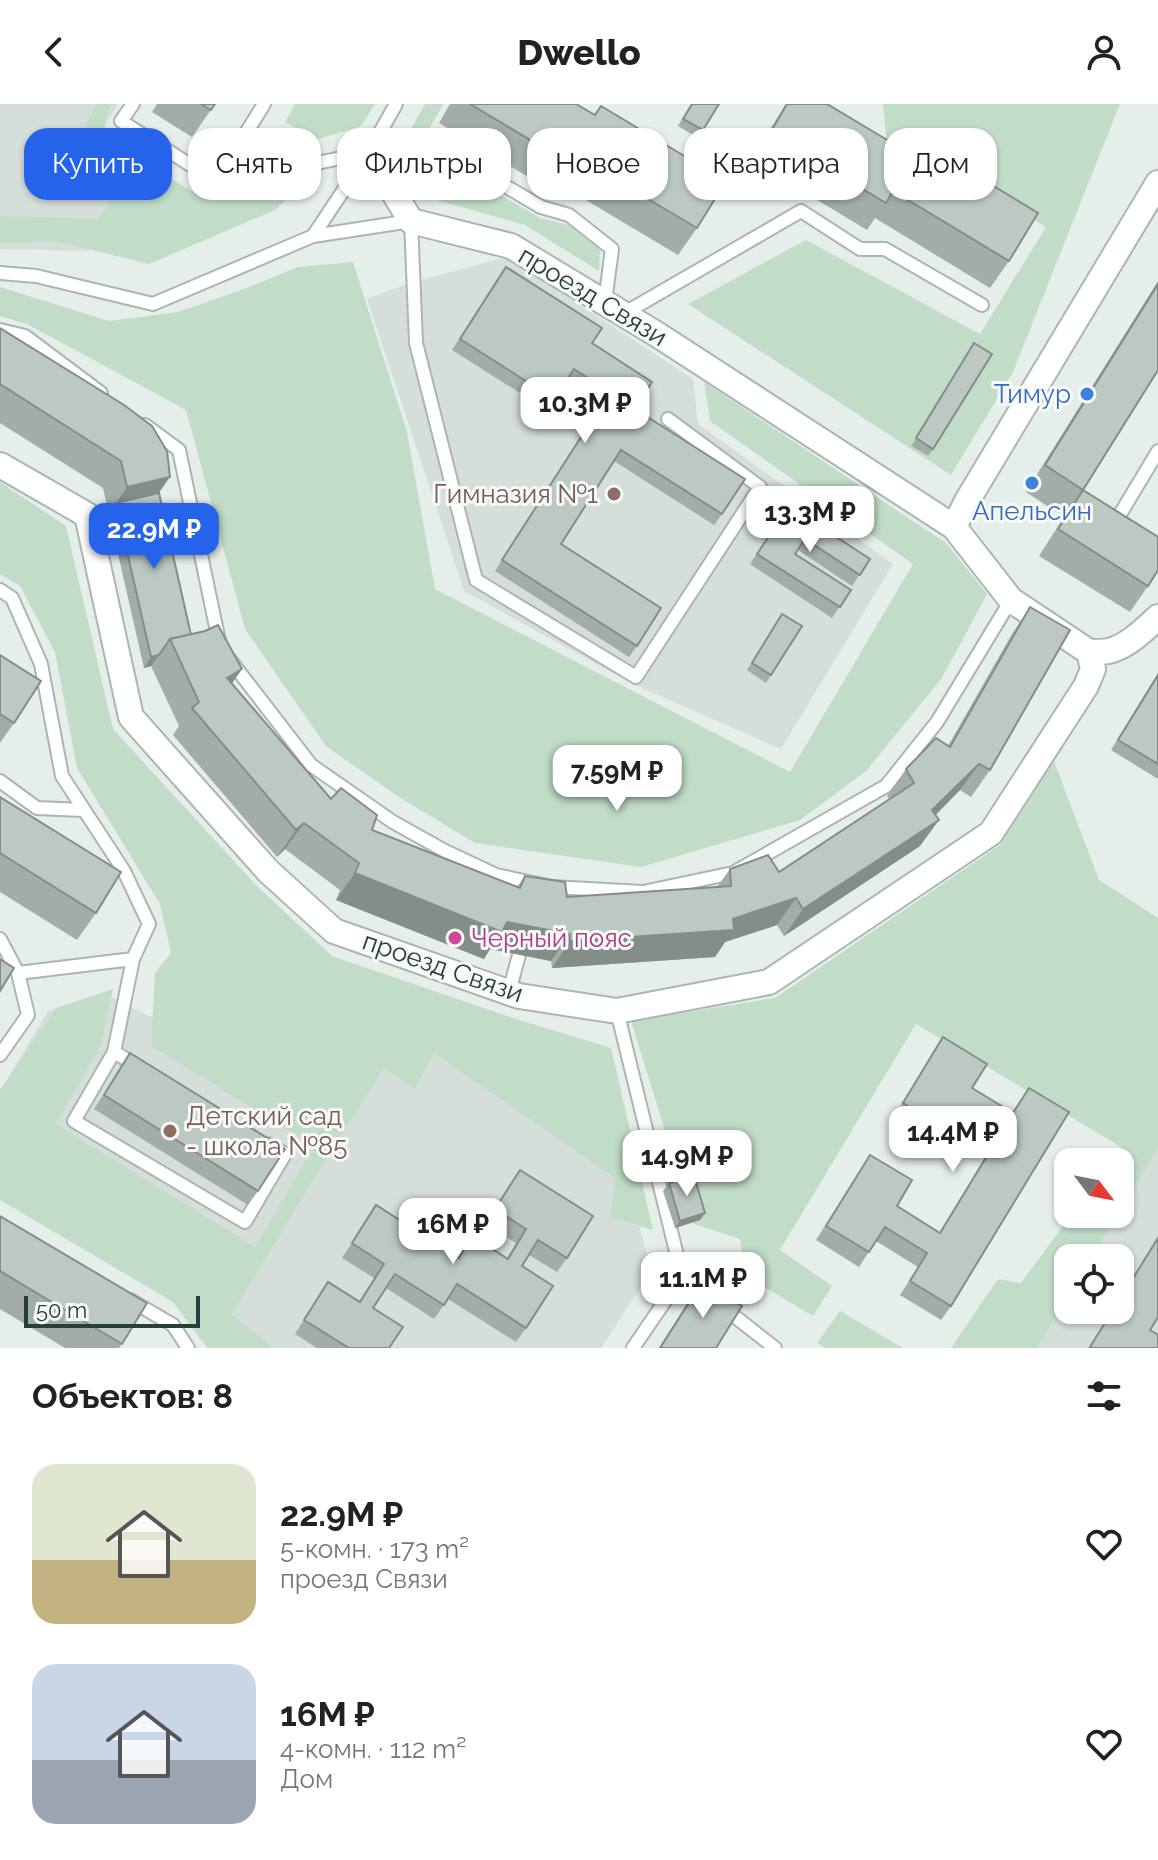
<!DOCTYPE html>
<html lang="ru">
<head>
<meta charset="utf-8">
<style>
  body { margin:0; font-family:Raleway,sans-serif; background:#f2f2f2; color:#222; height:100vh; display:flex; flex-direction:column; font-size:30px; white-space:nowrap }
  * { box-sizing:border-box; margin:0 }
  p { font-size:26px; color:#767676 }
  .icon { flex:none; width:44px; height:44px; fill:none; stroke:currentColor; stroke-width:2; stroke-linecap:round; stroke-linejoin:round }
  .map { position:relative; height:1244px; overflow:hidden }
  .side { display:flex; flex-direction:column; background:#fff; flex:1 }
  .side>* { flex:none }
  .banner { position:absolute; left:24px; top:24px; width:1110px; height:72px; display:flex; gap:16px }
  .needle { width:52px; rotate:122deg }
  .tools { position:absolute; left:1054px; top:1044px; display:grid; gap:16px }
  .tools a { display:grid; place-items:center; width:80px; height:80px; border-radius:16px; background:#fff; box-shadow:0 2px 6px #0004; font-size:40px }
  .scale { position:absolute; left:24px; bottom:20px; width:176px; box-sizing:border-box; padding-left:8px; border:4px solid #263f38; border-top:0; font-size:22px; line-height:28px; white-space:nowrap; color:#263f38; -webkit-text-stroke:6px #f7faf9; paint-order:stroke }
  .price { position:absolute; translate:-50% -68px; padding:0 18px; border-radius:16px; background:#fff; color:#222; font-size:26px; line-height:52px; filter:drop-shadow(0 2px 4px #0008) }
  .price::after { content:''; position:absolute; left:50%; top:48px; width:24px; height:18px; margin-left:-12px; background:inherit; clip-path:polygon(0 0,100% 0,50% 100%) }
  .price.selected { background:#2563eb; color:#fff }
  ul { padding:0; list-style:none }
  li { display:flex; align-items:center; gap:24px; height:200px; padding:0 32px }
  li span { display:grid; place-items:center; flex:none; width:224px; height:160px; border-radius:24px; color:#555 }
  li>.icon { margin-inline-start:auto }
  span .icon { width:96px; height:96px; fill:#fffc; stroke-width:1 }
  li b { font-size:34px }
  h2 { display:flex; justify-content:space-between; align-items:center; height:96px; padding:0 32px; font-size:34px }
  .chip { padding:0 28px; border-radius:24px; background:#fff; box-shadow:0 2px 6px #0004; font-size:28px; line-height:72px }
  .chip.selected { background:#2563eb; color:#fff }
  header { display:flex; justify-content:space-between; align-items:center; height:104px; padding:0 32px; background:#fff; font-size:36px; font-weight:800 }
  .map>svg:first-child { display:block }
  .built { fill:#d5ded9 }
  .green { fill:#c1ddc8; fill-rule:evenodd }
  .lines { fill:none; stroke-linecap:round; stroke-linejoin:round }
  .lane-casing { stroke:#a9b6b1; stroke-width:16 }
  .street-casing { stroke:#a9b6b1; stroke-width:28 }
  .lane { stroke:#fff; stroke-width:12 }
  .street { stroke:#fff; stroke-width:24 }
  .wall { fill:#a2ada8 }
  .shaded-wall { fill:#848d88 }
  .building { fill:#bcc9c3; stroke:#848d88; stroke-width:2 }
  .shop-dot { fill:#3f7fe0; stroke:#f7faf9; stroke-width:3 }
  .education-dot { fill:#8d6e63; stroke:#f7faf9; stroke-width:3 }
  .hotel-dot { fill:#d1479c; stroke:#f7faf9; stroke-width:3 }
  .labels { text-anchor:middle; stroke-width:6; stroke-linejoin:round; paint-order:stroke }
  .street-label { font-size:26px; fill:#263f38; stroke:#f7faf9 }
  .shop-label { font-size:26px; fill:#366cbe; stroke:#f7faf9; text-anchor:end }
  .education-label { font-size:26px; fill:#785e54; stroke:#f7faf9; text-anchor:end }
  .hotel-label { font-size:26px; fill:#b23c85; stroke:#f7faf9; text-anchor:start }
</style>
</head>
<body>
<header><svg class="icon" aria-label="back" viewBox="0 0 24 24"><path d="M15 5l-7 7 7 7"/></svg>Dwello<svg class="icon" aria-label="person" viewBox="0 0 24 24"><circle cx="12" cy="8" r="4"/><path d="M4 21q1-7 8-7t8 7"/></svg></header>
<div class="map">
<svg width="1158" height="1244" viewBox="0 0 1158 1244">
  <rect width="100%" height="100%" fill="#e6eeea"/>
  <g class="built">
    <polygon points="0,0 118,0 97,35 143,63 88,147 0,145"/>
    <polygon points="507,153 693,275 698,320 893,460 781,645 633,580 464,487 367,195 413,178"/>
    <polygon points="107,891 195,935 402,929 627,1074 651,1167 601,1244 230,1244 0,987 48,907"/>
    <polygon points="1158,1045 1158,1244 1037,1244 1068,1193 1068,1206 1120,1206 1120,1154 1092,1154 1118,1110 1120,1110 1120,1107"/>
  </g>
  <g class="green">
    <polygon points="97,0 112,0 105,13 105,29 172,75 195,89 225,96 295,86 277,105 149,160 55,137 0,138 0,112 98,115 125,76 85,21"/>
    <polygon points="295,0 375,0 361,22 315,36 285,18"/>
    <polygon points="425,0 443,0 428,27 453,41 446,59 540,114 569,121 600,146 599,167 525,121 422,92 392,59"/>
    <path d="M883,0H1120L1013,268L951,371L688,200L806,136L980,230L1046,123L915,43H887ZM969,247L986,258L927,352L911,341Z"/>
    <polygon points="353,158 407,328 435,485 790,668 913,460 710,317 704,278 946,439 987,490 942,574 866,667 800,716 641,763 475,739 399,693 326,642 245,525 186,306 27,220 0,212 0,183 109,217 178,208 244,185 298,163"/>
    <polygon points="0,378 66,422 113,625 256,781 332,852 516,915 611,944 653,1126 610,1113 615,1074 434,949 415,985 384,964 311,1079 232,1210 274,1244 207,1244 173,1198 0,1096 0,986 56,904 113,885 100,943 56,1020 255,1143 315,1042 151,942 155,869 171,849 160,800 77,664 55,548 20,482 0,470"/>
    <polygon points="1054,657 1099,776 1158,814 1158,1045 1120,1107 1120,1058 1111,1058 1121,1043 916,920 780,1146 832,1182 813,1212 756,1178 743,1157 740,1135 694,1120 631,917 775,894 1000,741"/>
    <polygon points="1072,1110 1118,1110 1092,1154 1068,1154 1068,1193 1037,1244 951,1244 998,1175 1021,1179"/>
    <polygon points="840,1207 903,1244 826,1244 817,1239"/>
  </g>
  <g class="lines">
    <g class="lane-casing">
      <g id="lane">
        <polyline points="133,0 121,17 214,76 294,64 369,48"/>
        <polyline points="264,0 246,29 260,41 294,64"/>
        <polyline points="451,50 541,103 569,111 612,145 605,198"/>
        <polyline points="313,132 411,117 416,239 476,476 636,573 760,383 668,315"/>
        <polyline points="0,169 36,172 153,200 313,132 369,48 396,0"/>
        <polyline points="623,210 801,107 860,145 885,145 982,201"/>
        <polyline points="0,226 25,232 101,289"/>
        <polyline points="145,321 179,346 219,537"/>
        <polyline points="1123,421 1116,417 1158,347"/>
        <polyline points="0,486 12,494 41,560 62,672 124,767 149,820 133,855 18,869 28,911 0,951"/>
        <polyline points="230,556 311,661 393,718 445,747 496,771 552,783 643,788 733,769 886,682 937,618 1011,496"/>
        <polyline points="0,677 37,704 83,706"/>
        <polyline points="0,835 18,869"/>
        <polyline points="133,855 114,948 74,1017 245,1118 285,1050 268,1040"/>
        <polyline points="509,888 519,851"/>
        <polyline points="617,907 682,1172"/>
        <polyline points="114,948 139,963"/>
        <polyline points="130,1196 173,1221 188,1244"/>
        <polyline points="724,1204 775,1244"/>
        <polyline points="633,1244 682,1172 709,1193"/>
      </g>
    </g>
    <g class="street-casing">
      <g id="street">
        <polyline points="369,48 411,117 511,142 658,231 954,423 1011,496 1089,548"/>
        <path d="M0,361L87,411L131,613L268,767L334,827L519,892L617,907L769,878L991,729L1086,582L1093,565L1089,548C1095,548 1102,548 1109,547C1128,542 1144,526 1158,513"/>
        <polyline points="954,423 967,397 1158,79"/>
      </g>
    </g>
    <use href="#lane" class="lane"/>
    <use href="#street" class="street"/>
  </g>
  <g class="wall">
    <polygon points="157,0 215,0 192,33 152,8"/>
    <polygon points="450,0 576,0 594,11 601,2 697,124 678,151 554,77 548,85 439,19"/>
    <polygon points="691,0 719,0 698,34 678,22"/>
    <polygon points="786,0 827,0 913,52 923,39 1009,157 990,184 875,114 867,126 751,56"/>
    <polygon points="498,174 592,239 635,305 722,410 714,421 614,357 561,440 637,542 629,553 495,467 603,299 567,276 547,306 452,246"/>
    <polygon points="1158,177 1158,266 1083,386 1148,482 1130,508 1039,452 1064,413 1026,388"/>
    <polygon points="0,224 159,390 191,531 242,565 232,579 331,695 372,726 517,783 525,772 567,793 717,783 730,765 779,768 889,695 887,692 906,665 948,642 1012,530 1030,503 990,666 971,693 960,686 936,711 920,742 784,832 777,821 725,838 715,853 552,864 551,857 490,845 484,855 336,796 340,786 285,745 277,753 173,631 179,622 151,562 144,564 103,384 0,319"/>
    <polygon points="969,247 933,345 928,352 911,342"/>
    <polygon points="789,402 870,455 852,482 798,446 795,450 851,486 832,514 750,460"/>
    <polygon points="777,517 771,571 766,579 747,566"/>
    <polygon points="0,551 14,619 0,639"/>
    <polygon points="1158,569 1158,675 1111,646"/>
    <polygon points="0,693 96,809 77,836 0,788"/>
    <polygon points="943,933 972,984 1012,1008 1029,984 951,1202 941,1216 900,1191 918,1163 876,1137 859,1163 816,1136 870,1051 897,1102 940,1129 991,1043 950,1018 936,1040 893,1014"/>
    <polygon points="130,949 258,1087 248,1101 94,1005"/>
    <polygon points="520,1066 567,1154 557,1168 529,1151 522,1162 526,1224 516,1238 448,1195 434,1215 386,1184 373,1204 389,1244 317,1244 295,1230 328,1178 359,1198 374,1174 342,1154 376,1101 459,1153 472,1132 507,1154 516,1139 486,1120"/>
    <polygon points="669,1079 705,1109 700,1116 675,1124 663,1087"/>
    <polygon points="0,1112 147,1199 119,1244 65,1244 0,1205"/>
    <polygon points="703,1177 716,1244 659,1244 684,1204"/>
  </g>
  <g class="shaded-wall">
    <polygon points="170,373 151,400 116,399 127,383"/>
    <polygon points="159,551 151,562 144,564 151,553"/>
    <polygon points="242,565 223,592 227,574"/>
    <polygon points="979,660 960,686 915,731 939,716 920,742 784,832 803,805 932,706"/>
    <polygon points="304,719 285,745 277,753 296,726"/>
    <polygon points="355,769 507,818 570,830 551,857 490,845 484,855 336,796"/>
    <polygon points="796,794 777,821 725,838 715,853 552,864 570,837 733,815"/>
    <polygon points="705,1109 700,1116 675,1124 680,1117"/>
  </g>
  <g class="building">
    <polygon points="201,0 215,0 211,6"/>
    <polygon points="470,0 576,0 595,11 601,2 726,77 697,124 572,50 567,58"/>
    <polygon points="692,0 719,0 703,26 683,15"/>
    <polygon points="787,0 827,0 914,52 923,39 1038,109 1009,157 893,87 886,99 770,29"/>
    <polygon points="506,163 602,224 592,239 652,278 635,305 745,375 722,410 621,346 561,440 661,504 637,542 502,456 610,288 574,265 554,295 460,235"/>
    <polygon points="1158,180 1158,266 1083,386 1158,433 1158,466 1148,482 1058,425 1083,386 1045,361"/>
    <polygon points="0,224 124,301 152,322 167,347 170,373 127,383 121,357 0,280"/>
    <polygon points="974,239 992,250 933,345 916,334"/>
    <polygon points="159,389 191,531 170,535 159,551 151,553 116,399"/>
    <polygon points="789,402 870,455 860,471 805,435 795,450 851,486 840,503 757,450"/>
    <polygon points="1030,503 1070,526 990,666 979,660 932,706 939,716 803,805 796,794 733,815 734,826 570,837 570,830 507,818 502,828 355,769 359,759 304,719 296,726 192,604 199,598 170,535 205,527 218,521 242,565 227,574 331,695 341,684 377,711 372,726 520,784 525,772 565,778 567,793 731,782 730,765 768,751 779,768 914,679 906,665 936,634 950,643"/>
    <polygon points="782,510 802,522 771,571 752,559"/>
    <polygon points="0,551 41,577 14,619 0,610"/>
    <polygon points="1158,571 1158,660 1118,636"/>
    <polygon points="0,693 121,768 96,809 0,749"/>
    <polygon points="0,855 14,864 0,887"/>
    <polygon points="943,933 987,960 972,984 1013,1009 1029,984 1069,1008 951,1202 910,1177 927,1149 885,1123 869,1148 826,1122 870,1051 912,1076 897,1102 940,1129 1001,1029 960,1003 946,1026 903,999"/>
    <polygon points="130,949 285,1045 258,1087 104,991"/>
    <polygon points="520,1066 593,1112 567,1154 538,1136 522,1162 553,1182 526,1224 457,1180 444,1201 395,1170 373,1204 403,1223 389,1244 349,1244 304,1216 328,1178 360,1198 384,1160 352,1139 376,1101 459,1154 472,1132 508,1155 526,1125 495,1105"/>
    <polygon points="694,1072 705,1109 680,1117 669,1079"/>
    <polygon points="0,1112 147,1199 122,1240 0,1167"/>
    <polygon points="1158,1134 1158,1213 1150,1226 1158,1231 1158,1244 1093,1244 1090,1243 1113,1206 1120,1206 1120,1195"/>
    <polygon points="703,1177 742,1202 716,1244 660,1244"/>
  </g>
  <g class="shop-dot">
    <circle cx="1087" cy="290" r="8"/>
    <circle cx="1032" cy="379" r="8"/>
  </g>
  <g class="education-dot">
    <circle cx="614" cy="390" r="8"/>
    <circle cx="170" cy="1027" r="8"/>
  </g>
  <circle class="hotel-dot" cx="455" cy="834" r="8"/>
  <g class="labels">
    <g class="street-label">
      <text transform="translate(593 192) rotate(31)" y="9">проезд Связи</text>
      <text transform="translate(443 863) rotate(19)" y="9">проезд Связи</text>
    </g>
    <g class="shop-label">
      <text x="1071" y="299">Тимур</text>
      <text x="1032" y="416" text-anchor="middle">Апельсин</text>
    </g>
    <g class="education-label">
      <text x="598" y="399">Гимназия №1</text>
      <text x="186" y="1021" text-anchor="start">Детский сад<tspan x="186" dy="30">- школа №85</tspan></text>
    </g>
    <g class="hotel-label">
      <text x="471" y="843">Черный пояс</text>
    </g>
  </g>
</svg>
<div class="tools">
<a><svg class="needle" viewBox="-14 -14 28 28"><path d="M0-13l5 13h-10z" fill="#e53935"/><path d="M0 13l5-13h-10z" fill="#767676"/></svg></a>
<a><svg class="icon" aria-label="locate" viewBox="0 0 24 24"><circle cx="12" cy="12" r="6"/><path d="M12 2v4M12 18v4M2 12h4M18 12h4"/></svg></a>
</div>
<div class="scale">50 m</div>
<b class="price" style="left:585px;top:341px">10.3M ₽</b>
<b class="price" style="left:810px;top:450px">13.3M ₽</b>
<b class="price selected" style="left:154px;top:467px">22.9M ₽</b>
<b class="price" style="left:617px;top:709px">7.59M ₽</b>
<b class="price" style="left:953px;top:1070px">14.4M ₽</b>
<b class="price" style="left:687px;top:1094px">14.9M ₽</b>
<b class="price" style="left:453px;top:1162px">16M ₽</b>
<b class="price" style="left:703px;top:1216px">11.1M ₽</b>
<div class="banner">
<a class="chip selected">Купить</a>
<a class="chip">Снять</a>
<a class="chip">Фильтры</a>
<a class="chip">Новое</a>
<a class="chip">Квартира</a>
<a class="chip">Дом</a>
</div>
</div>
<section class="side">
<h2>Объектов: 8<svg class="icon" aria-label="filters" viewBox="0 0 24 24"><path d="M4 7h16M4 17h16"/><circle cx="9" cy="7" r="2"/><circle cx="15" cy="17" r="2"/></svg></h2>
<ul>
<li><span style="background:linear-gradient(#dfe7d0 60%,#c2b280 0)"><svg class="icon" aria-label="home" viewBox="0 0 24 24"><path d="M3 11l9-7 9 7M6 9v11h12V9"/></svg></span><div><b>22.9M ₽</b><p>5-комн. · 173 m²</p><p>проезд Связи</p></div><svg class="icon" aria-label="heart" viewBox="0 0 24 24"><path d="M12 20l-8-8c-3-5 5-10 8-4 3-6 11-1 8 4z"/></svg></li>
<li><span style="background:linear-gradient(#c9d6e8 60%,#9aa5b1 0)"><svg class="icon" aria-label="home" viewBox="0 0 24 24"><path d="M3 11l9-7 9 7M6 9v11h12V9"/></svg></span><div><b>16M ₽</b><p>4-комн. · 112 m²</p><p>Дом</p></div><svg class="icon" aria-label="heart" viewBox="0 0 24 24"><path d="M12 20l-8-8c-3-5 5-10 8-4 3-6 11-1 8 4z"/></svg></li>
</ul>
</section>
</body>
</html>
